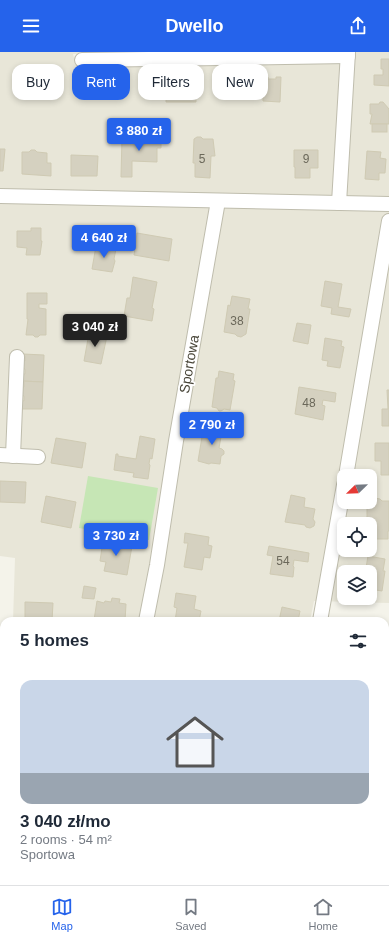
<!DOCTYPE html>
<html lang="en">
<head>
<meta charset="utf-8">
<style>
  body { margin:0; font-family:Arial,sans-serif; background:#f2f2f3; color:#1f2937; height:100vh; display:flex; flex-direction:column; font-size:15px; white-space:nowrap }
  * { box-sizing:border-box; margin:0 }
  p { font-size:13px; color:#747a83 }
  .icon { flex:none; width:22px; height:22px; fill:none; stroke:currentColor; stroke-width:2; stroke-linecap:round; stroke-linejoin:round }
  .map { position:relative; flex:1; overflow:hidden }
  .panel { position:absolute; left:0px; top:565px; width:389px; height:268px; display:flex; flex-direction:column; background:#fff; border-radius:12px 12px 0 0; box-shadow:0 2px 6px #0003 }
  .panel>* { flex:none }
  .top-card { position:absolute; left:12px; top:12px; width:365px; height:36px; display:flex; gap:8px }
  .needle { width:26px; rotate:247deg }
  .controls { position:absolute; left:337px; top:417px; display:grid; gap:8px }
  .controls a { display:grid; place-items:center; width:40px; height:40px; border-radius:8px; background:#fff; box-shadow:0 2px 6px #0003; font-size:20px }
  .price { position:absolute; translate:-50% -34px; padding:0 9px; border-radius:4px; background:#2563eb; color:#fff; font-size:13px; line-height:26px; filter:drop-shadow(0 1px 2px #0008) }
  .price::after { content:''; position:absolute; left:50%; top:24px; width:12px; height:9px; margin-left:-6px; background:inherit; clip-path:polygon(0 0,100% 0,50% 100%) }
  .price.active { background:#222; color:#fff }
  ul { padding:0; list-style:none }
  li { display:grid; align-content:center; gap:8px; height:212px; padding:0 20px }
  li span { display:grid; place-items:center; height:124px; border-radius:12px; color:#555 }
  li>.icon { margin-inline-start:auto }
  span .icon { width:72px; height:72px; fill:#fffc; stroke-width:1 }
  li b { font-size:17px }
  h2 { display:flex; justify-content:space-between; align-items:center; height:48px; padding:0 20px; font-size:17px }
  .chip { padding:0 14px; border-radius:12px; background:#fff; box-shadow:0 2px 6px #0003; font-size:14px; line-height:36px }
  .chip.active { background:#2563eb; color:#fff }
  header { display:flex; justify-content:space-between; align-items:center; height:52px; padding:0 20px; background:#2563eb; color:#fff; font-size:18px; font-weight:600 }
  .menu { display:flex; justify-content:space-around; align-items:center; height:56px; border-top:1px solid #e0e1e3; background:#fff; font-size:11px; color:#747a83 }
  .menu a { display:grid; justify-items:center; gap:2px }
  .menu .active { color:#2563eb }
  .map>svg:first-child { display:block }
  .residential { fill:#e8e6d8; fill-rule:evenodd }
  .green { fill:#c6e6b5 }
  .building { fill:#d5d1c0; stroke:#cfcab3 }
  .lines { fill:none; stroke-linecap:round; stroke-linejoin:round }
  .minor-casing { stroke:#bfbdad; stroke-width:16 }
  .minor { stroke:#fff; stroke-width:14 }
  .labels { text-anchor:middle; stroke-width:3.5; stroke-linejoin:round; paint-order:stroke }
  .number-label { font-size:12px; fill:#6b685a }
  .street-label { font-size:14px; fill:#484538; stroke:#fff }
</style>
</head>
<body>
<header><svg class="icon" aria-label="menu" viewBox="0 0 24 24"><path d="M4 6h16M4 12h16M4 18h16"/></svg>Dwello<svg class="icon" aria-label="share" viewBox="0 0 24 24"><path d="M12 15V3M7 8l5-5 5 5M5 13v7h14v-7"/></svg></header>
<div class="map">
<svg width="389" height="833" viewBox="0 0 389 833">
  <rect width="100%" height="100%" fill="#f4f3ea"/>
  <g class="residential">
    <path d="M0,0H107L73,2L75,10L355,12V0H389V551L314,549L310,569H13L15,506L0,504ZM344,424H370V450H344ZM344,472H370V498H344ZM344,520H370V546H344Z"/>
    <polygon points="195,829 300,829 300,833 194,833"/>
  </g>
  <polygon class="green" points="88,424 158,436 149,488 79,476"/>
  <g class="building">
    <polygon points="381,7 389,7 389,34 374,33 374,23 383,23 383,17 381,17"/>
    <polygon points="90,24 110,25 111,42 90,43 90,41 83,42 82,28 90,27"/>
    <polygon points="263,25 268,25 268,27 276,27 276,25 281,25 280,50 263,49 263,44 250,44 250,30 263,30"/>
    <polygon points="167,27 180,27 180,30 186,30 186,27 200,28 201,43 196,43 196,50 166,50"/>
    <polygon points="380,50 383,50 389,57 389,72 370,72 372,62 370,62 370,52 379,52"/>
    <rect x="372" y="72" width="15" height="8"/>
    <polygon points="147,82 161,82 161,96 157,96 157,110 132,109 132,125 121,125 122,85 148,85"/>
    <polygon points="197,85 201,85 203,87 213,87 215,104 211,104 210,126 195,125 195,111 193,111 194,87"/>
    <polygon points="0,97 5,97 3,119 0,119"/>
    <polygon points="31,98 35,98 37,100 47,101 47,111 51,111 51,124 22,122 22,100 29,100"/>
    <polygon points="294,98 318,98 318,116 310,116 310,126 295,126 295,115 294,115"/>
    <polygon points="367,99 381,100 380,106 386,107 385,121 379,121 379,128 365,127"/>
    <polygon points="71,103 98,104 97,124 71,124"/>
    <polygon points="31,176 41,176 41,189 42,189 40,203 26,203 27,196 17,195 17,179 31,179"/>
    <polygon points="137,181 172,187 169,209 134,203"/>
    <polygon points="103,193 116,197 114,207 115,209 112,220 92,217 96,194 103,195"/>
    <polygon points="133,225 157,230 152,256 154,257 152,269 124,264 127,246 130,246"/>
    <polygon points="325,229 342,232 338,255 351,257 349,265 331,262 332,256 321,254"/>
    <polygon points="27,241 47,241 47,252 39,252 39,256 46,257 46,283 40,283 38,285 35,285 33,283 26,283 28,267 27,267"/>
    <polygon points="232,244 250,247 248,257 250,257 246,282 241,285 237,284 235,282 224,280 228,253 230,254"/>
    <polygon points="297,271 311,273 308,292 293,289"/>
    <polygon points="89,281 107,284 101,312 84,309"/>
    <polygon points="325,286 342,289 341,294 344,295 340,316 327,314 328,309 322,308"/>
    <polygon points="23,302 44,303 43,330 22,329 22,322 25,322 25,317 23,317 23,308 25,309 25,304 23,303"/>
    <polygon points="219,319 234,322 233,328 235,329 230,358 224,357 221,359 219,359 217,356 212,355 216,326 218,326"/>
    <polygon points="22,329 43,330 42,357 21,357 21,348 24,349 24,344 21,343 22,335 24,335 24,330"/>
    <polygon points="299,335 336,341 335,350 323,348 322,353 325,354 323,368 295,362"/>
    <polygon points="387,338 389,338 389,374 382,374 382,357 388,357"/>
    <polygon points="209,372 223,374 219,396 222,397 224,399 224,402 221,404 220,412 211,411 209,412 198,409 202,385 207,386"/>
    <polygon points="140,384 155,387 152,407 150,406 149,412 150,413 148,427 133,425 134,421 114,418 116,402 118,402 118,404 136,407"/>
    <polygon points="56,386 86,391 82,416 51,411"/>
    <polygon points="375,391 389,391 389,423 381,423 381,409 375,409"/>
    <polygon points="0,429 26,430 25,451 0,450"/>
    <polygon points="291,443 305,446 304,455 315,457 313,467 315,470 314,474 310,476 306,475 305,473 285,470"/>
    <polygon points="46,444 76,450 71,476 41,470"/>
    <polygon points="375,446 380,447 382,449 389,449 389,479 388,479 388,487 370,487 370,472 366,472 366,466 367,466 367,450 370,450 370,448 373,448"/>
    <polygon points="185,481 209,485 208,493 212,494 210,506 204,505 202,518 184,515 188,491 184,491"/>
    <polygon points="103,489 132,494 127,523 104,519 106,510 100,509"/>
    <polygon points="269,494 309,501 308,510 294,508 293,514 294,515 293,525 270,522 273,504 267,503"/>
    <polygon points="368,504 385,507 383,519 385,519 382,539 370,537 370,520 364,520 365,516 366,516"/>
    <polygon points="84,534 96,536 94,547 82,546"/>
    <polygon points="176,541 196,544 194,557 201,559 199,569 175,569 177,556 174,555"/>
    <polygon points="112,546 120,547 119,551 126,552 125,569 102,569 94,568 97,549 104,551 105,549 111,550"/>
    <polygon points="25,550 53,551 52,569 25,569"/>
    <polygon points="282,555 300,559 298,569 279,569"/>
    <polygon points="57,829 90,829 89,833 56,833"/>
    <polygon points="217,829 230,831 231,829 254,830 253,833 216,833"/>
  </g>
  <g class="lines">
    <g class="minor-casing">
      <g id="minor">
        <polyline points="82,8 348,4"/>
        <polyline points="0,144 389,152"/>
        <polyline points="339,151 348,0"/>
        <polyline points="0,403 38,405"/>
        <polyline points="13,404 17,305"/>
        <polyline points="346,424 389,169"/>
        <polyline points="146,569 157,513 176,389 218,149"/>
        <polyline points="320,569 344,433"/>
        <polyline points="0,606 4,606"/>
        <polyline points="185,833 186,829"/>
      </g>
    </g>
    <use href="#minor" class="minor"/>
  </g>
  <g class="labels">
    <g class="number-label">
      <text x="202" y="111">5</text>
      <text x="306" y="111">9</text>
      <text x="237" y="273">38</text>
      <text x="309" y="355">48</text>
      <text x="283" y="513">54</text>
    </g>
    <g class="street-label">
      <text transform="translate(189 312) rotate(-80)" y="5">Sportowa</text>
    </g>
  </g>
</svg>
<div class="controls">
<a><svg class="needle" viewBox="-14 -14 28 28"><path d="M0-13l5 13h-10z" fill="#e53935"/><path d="M0 13l5-13h-10z" fill="#747a83"/></svg></a>
<a><svg class="icon" aria-label="locate" viewBox="0 0 24 24"><circle cx="12" cy="12" r="6"/><path d="M12 2v4M12 18v4M2 12h4M18 12h4"/></svg></a>
<a><svg class="icon" aria-label="layers" viewBox="0 0 24 24"><path d="M12 4l9 5-9 5-9-5zM3 14l9 5 9-5"/></svg></a>
</div>
<b class="price" style="left:139px;top:100px">3 880 zł</b>
<b class="price" style="left:104px;top:207px">4 640 zł</b>
<b class="price active" style="left:95px;top:296px">3 040 zł</b>
<b class="price" style="left:212px;top:394px">2 790 zł</b>
<b class="price" style="left:116px;top:505px">3 730 zł</b>
<div class="top-card">
<a class="chip">Buy</a>
<a class="chip active">Rent</a>
<a class="chip">Filters</a>
<a class="chip">New</a>
</div>
<section class="panel">
<h2>5 homes<svg class="icon" aria-label="filters" viewBox="0 0 24 24"><path d="M4 7h16M4 17h16"/><circle cx="9" cy="7" r="2"/><circle cx="15" cy="17" r="2"/></svg></h2>
<ul>
<li><span style="background:linear-gradient(#c9d6e8 75%,#9aa5b1 0)"><svg class="icon" aria-label="home" viewBox="0 0 24 24"><path d="M3 11l9-7 9 7M6 9v11h12V9"/></svg></span><div><b>3 040 zł/mo</b><p>2 rooms · 54 m²</p><p>Sportowa</p></div></li>
</ul>
</section>
</div>
<nav class="menu">
<a class="active"><svg class="icon" aria-label="map" viewBox="0 0 24 24"><path d="M3 6l6-2 6 2 6-2v14l-6 2-6-2-6 2zM9 4v14M15 6v14"/></svg>Map</a>
<a><svg class="icon" aria-label="saved" viewBox="0 0 24 24"><path d="M7 4h10v16l-5-4-5 4z"/></svg>Saved</a>
<a><svg class="icon" aria-label="home" viewBox="0 0 24 24"><path d="M3 11l9-7 9 7M6 9v11h12V9"/></svg>Home</a>
</nav>
</body>
</html>
